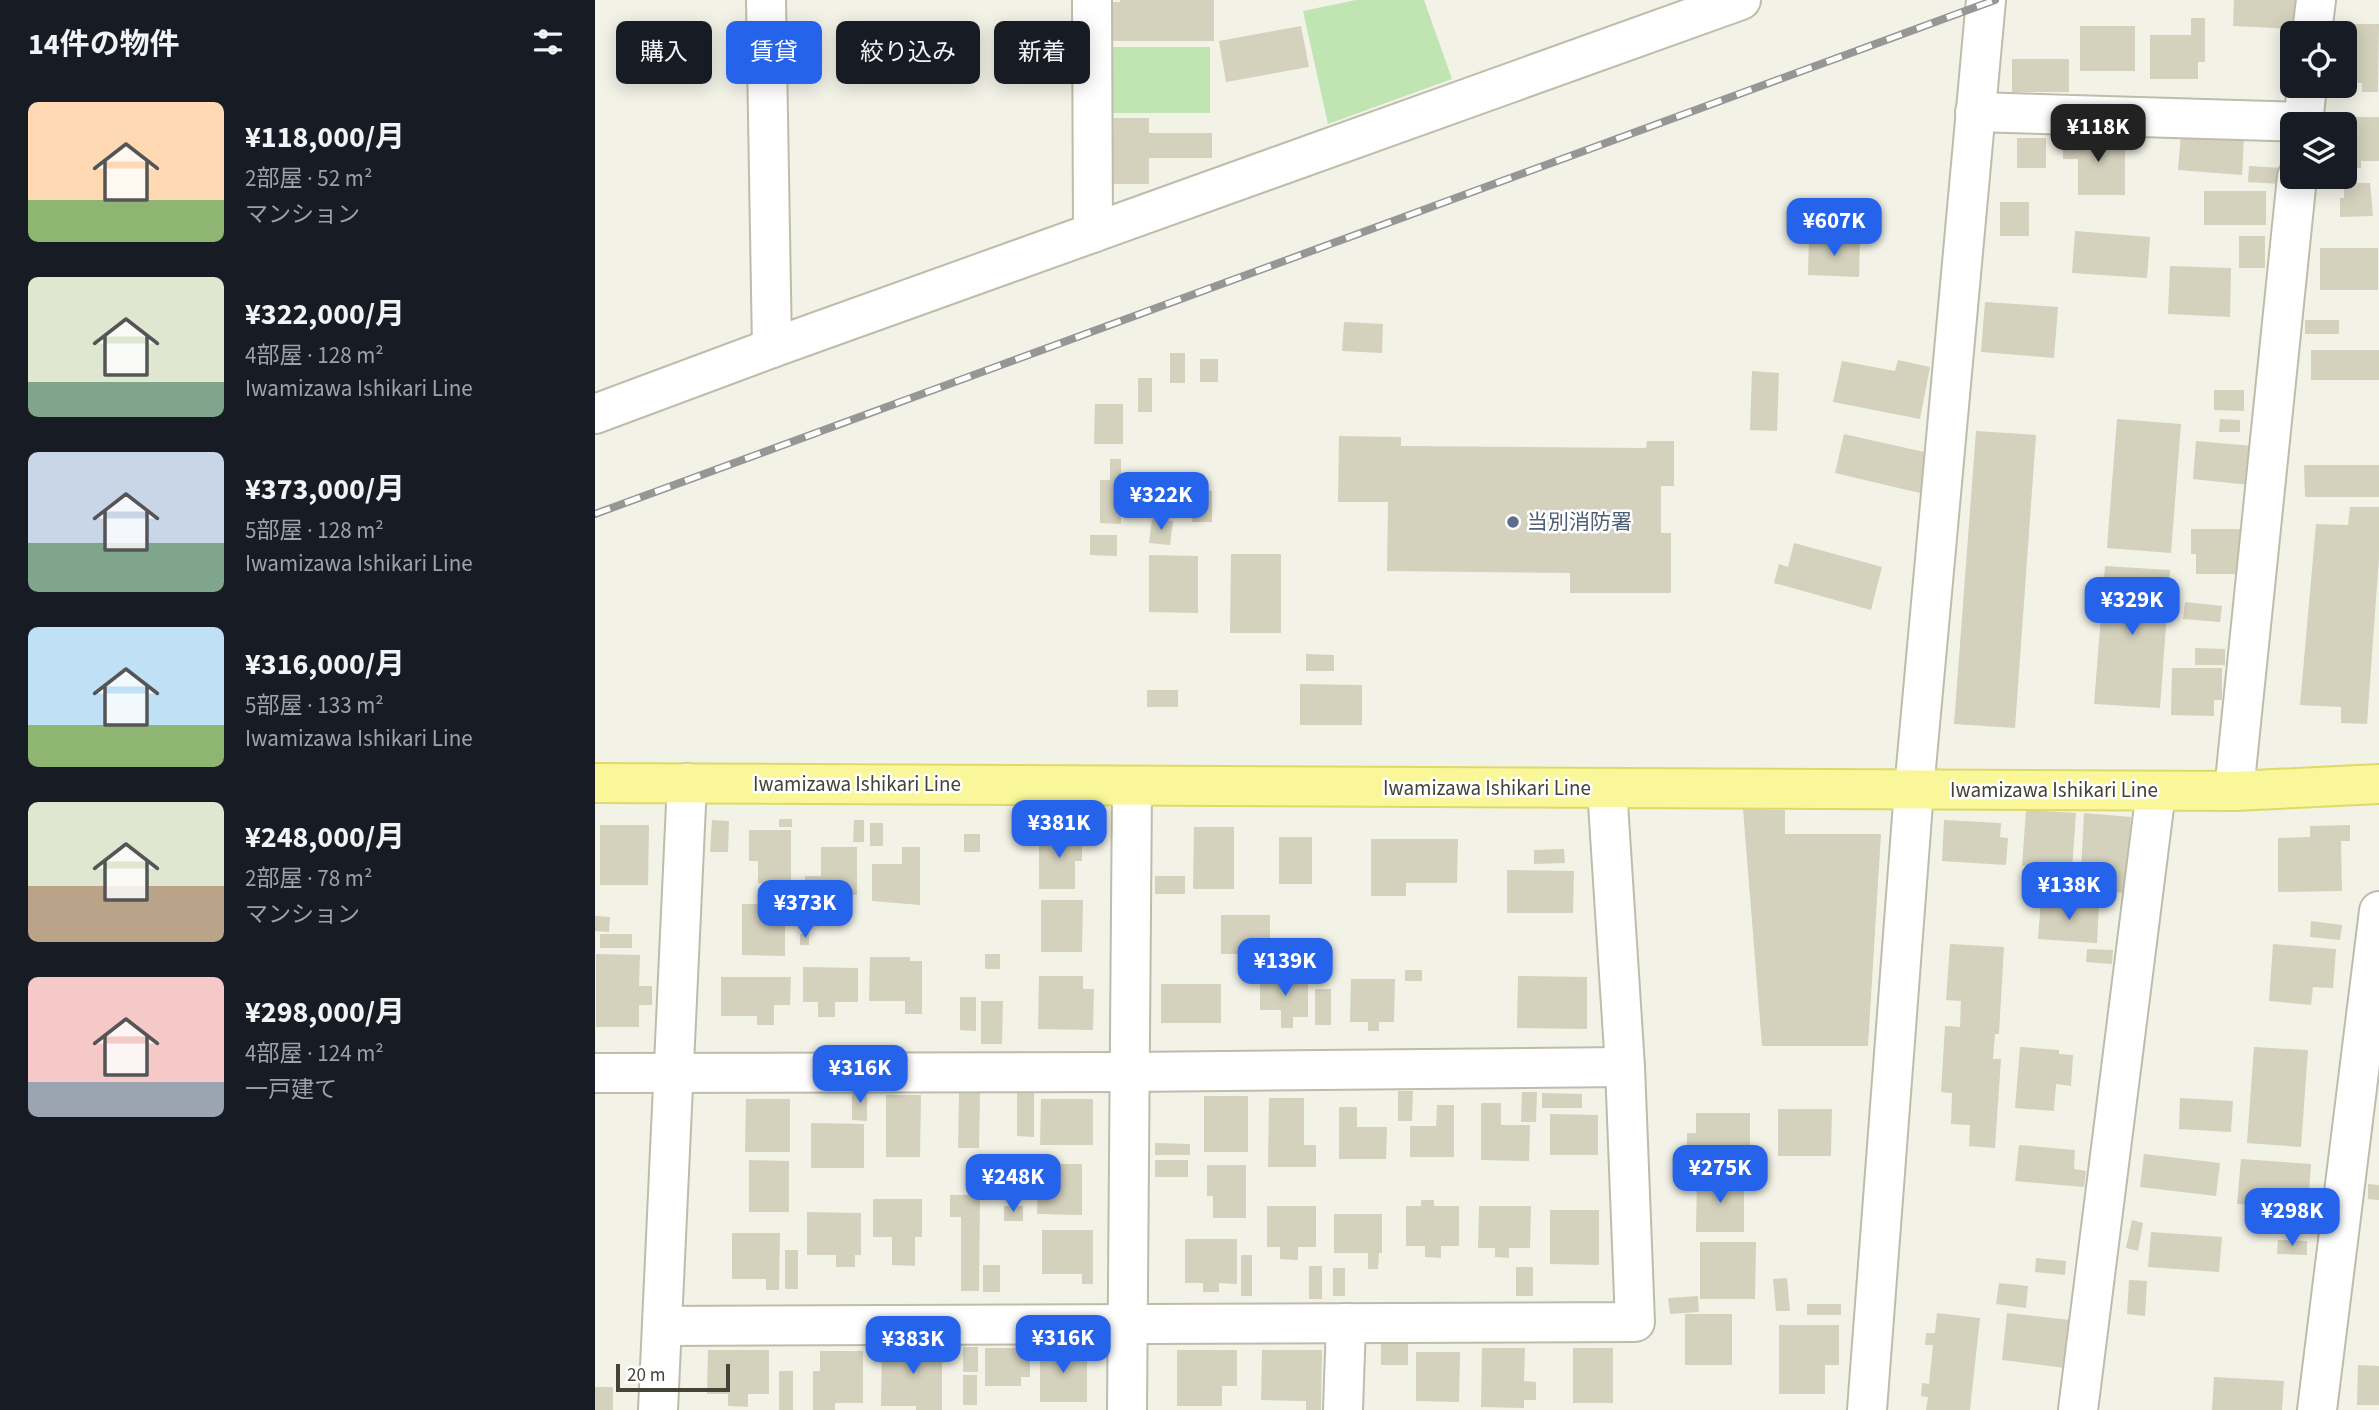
<!DOCTYPE html>
<html lang="ja">
<head>
<meta charset="utf-8">
<style>
  body { margin:0; font-family:"Source Sans 3","Noto Sans JP",sans-serif; background:#20242c; color:#f1f3f6; height:100vh; display:flex; flex-direction:column; font-size:26px; white-space:nowrap }
  * { box-sizing:border-box; margin:0 }
  p { font-size:23px; color:#9ea1a6 }
  .icon { flex:none; width:38px; height:38px; fill:none; stroke:currentColor; stroke-width:2; stroke-linecap:round; stroke-linejoin:round }
  .map { position:relative; flex:1; overflow:hidden }
  .drawer { display:flex; flex-direction:column; background:#171b24; width:595px }
  .drawer>* { flex:none }
  .hud { position:absolute; left:21px; top:21px; width:665px; height:63px; display:flex; gap:14px }
  .buttons { position:absolute; left:1685px; top:21px; display:grid; gap:14px }
  .buttons a { display:grid; place-items:center; width:77px; height:77px; border-radius:10px; background:#171b24; box-shadow:0 4px 18px #0003; font-size:35px }
  .scale { position:absolute; left:21px; bottom:18px; width:114px; box-sizing:border-box; padding-left:7px; border:4px solid #454336; border-top:0; font-size:19px; line-height:24px; white-space:nowrap; color:#454336; -webkit-text-stroke:5px #fff; paint-order:stroke }
  .price { position:absolute; translate:-50% -60px; padding:0 16px; border-radius:14px; background:#2563eb; color:#fff; font-size:23px; line-height:46px; filter:drop-shadow(0 2px 4px #0008) }
  .price::after { content:''; position:absolute; left:50%; top:42px; width:21px; height:16px; margin-left:-10px; background:inherit; clip-path:polygon(0 0,100% 0,50% 100%) }
  .price.active { background:#222; color:#fff }
  ul { padding:0; list-style:none }
  li { display:flex; align-items:center; gap:21px; height:175px; padding:0 28px }
  li span { display:grid; place-items:center; flex:none; width:196px; height:140px; border-radius:10px; color:#555 }
  li>.icon { margin-inline-start:auto }
  span .icon { width:84px; height:84px; fill:#fffc; stroke-width:1 }
  li b { font-size:30px }
  h2 { display:flex; justify-content:space-between; align-items:center; height:84px; padding:0 28px; font-size:30px }
  .tag { padding:0 24px; border-radius:10px; background:#171b24; box-shadow:0 4px 18px #0003; font-size:24px; line-height:63px }
  .tag.active { background:#2563eb; color:#fff }
  main { display:flex; flex:1; min-height:0 }
  .map>svg:first-child { display:block }
  .green { fill:#c0e5b2 }
  .building { fill:#d4d1bd }
  .lines { fill:none; stroke-linecap:round; stroke-linejoin:round }
  .minor-casing { stroke:#bebcaa; stroke-width:42 }
  .major-casing { stroke:#deda6a; stroke-width:42 }
  .minor { stroke:#fff; stroke-width:38 }
  .major { stroke:#f9f799; stroke-width:38 }
  .rail-casing { stroke:#969696; stroke-width:8 }
  .rail { stroke:#fff; stroke-width:5; stroke-dasharray:16; stroke-linecap:butt }
  .service-dot { fill:#5c6f8a; stroke:#fff; stroke-width:2.5 }
  .labels { text-anchor:middle; stroke-width:5; stroke-linejoin:round; paint-order:stroke }
  .service-label { font-size:21px; fill:#4e5e75; stroke:#fff; text-anchor:start }
  .street-label { font-size:21px; fill:#454336; stroke:#fff }
</style>
</head>
<body>
<main>
<section class="drawer">
<h2>14件の物件<svg class="icon" aria-label="filters" viewBox="0 0 24 24"><path d="M4 7h16M4 17h16"/><circle cx="9" cy="7" r="2"/><circle cx="15" cy="17" r="2"/></svg></h2>
<ul>
<li><span style="background:linear-gradient(#ffd9b3 70%,#8fb573 0)"><svg class="icon" aria-label="home" viewBox="0 0 24 24"><path d="M3 11l9-7 9 7M6 9v11h12V9"/></svg></span><div><b>¥118,000/月</b><p>2部屋 · 52 m²</p><p>マンション</p></div></li>
<li><span style="background:linear-gradient(#dfe7d0 75%,#7fa58c 0)"><svg class="icon" aria-label="home" viewBox="0 0 24 24"><path d="M3 11l9-7 9 7M6 9v11h12V9"/></svg></span><div><b>¥322,000/月</b><p>4部屋 · 128 m²</p><p>Iwamizawa Ishikari Line</p></div></li>
<li><span style="background:linear-gradient(#c9d6e8 65%,#7fa58c 0)"><svg class="icon" aria-label="home" viewBox="0 0 24 24"><path d="M3 11l9-7 9 7M6 9v11h12V9"/></svg></span><div><b>¥373,000/月</b><p>5部屋 · 128 m²</p><p>Iwamizawa Ishikari Line</p></div></li>
<li><span style="background:linear-gradient(#bfe0f5 70%,#8fb573 0)"><svg class="icon" aria-label="home" viewBox="0 0 24 24"><path d="M3 11l9-7 9 7M6 9v11h12V9"/></svg></span><div><b>¥316,000/月</b><p>5部屋 · 133 m²</p><p>Iwamizawa Ishikari Line</p></div></li>
<li><span style="background:linear-gradient(#dfe7d0 60%,#b9a48a 0)"><svg class="icon" aria-label="home" viewBox="0 0 24 24"><path d="M3 11l9-7 9 7M6 9v11h12V9"/></svg></span><div><b>¥248,000/月</b><p>2部屋 · 78 m²</p><p>マンション</p></div></li>
<li><span style="background:linear-gradient(#f6c9c9 75%,#9aa5b1 0)"><svg class="icon" aria-label="home" viewBox="0 0 24 24"><path d="M3 11l9-7 9 7M6 9v11h12V9"/></svg></span><div><b>¥298,000/月</b><p>4部屋 · 124 m²</p><p>一戸建て</p></div></li>
</ul>
</section>
<div class="map">
<svg width="1784" height="1410" viewBox="0 0 1784 1410">
  <rect width="100%" height="100%" fill="#f3f2e7"/>
  <g class="green">
    <polygon points="761,0 829,0 857,79 733,124 708,11"/>
    <rect x="516" y="47" width="99" height="66"/>
  </g>
  <g class="building">
    <polygon points="525,0 619,0 619,41 513,41 513,2 525,2"/>
    <polygon points="1639,0 1700,0 1699,29 1638,26"/>
    <polygon points="1596,18 1610,18 1610,62 1603,62 1603,79 1555,79 1555,35 1596,35"/>
    <polygon points="1741,24 1784,24 1783,92 1767,92 1767,83 1750,83 1750,33 1741,33"/>
    <polygon points="706,26 714,67 631,82 624,41"/>
    <rect x="1485" y="26" width="55" height="45"/>
    <rect x="1417" y="59" width="57" height="33"/>
    <polygon points="1739,117 1784,117 1784,161 1766,161 1766,168 1750,168 1750,124 1739,124"/>
    <polygon points="514,118 554,118 554,133 617,133 617,158 554,158 554,184 514,184"/>
    <polygon points="1586,133 1649,137 1647,175 1583,170"/>
    <polygon points="1468,136 1530,136 1530,195 1483,195 1483,159 1468,159"/>
    <rect x="1422" y="138" width="29" height="30"/>
    <polygon points="1654,166 1687,168 1686,184 1653,182"/>
    <polygon points="1749,183 1775,183 1778,216 1745,217 1745,198 1749,198"/>
    <rect x="1609" y="191" width="62" height="34"/>
    <rect x="1405" y="202" width="29" height="34"/>
    <polygon points="1480,231 1555,237 1552,278 1477,273"/>
    <rect x="1644" y="236" width="26" height="32"/>
    <polygon points="1214,238 1265,241 1264,277 1213,275"/>
    <rect x="1725" y="248" width="58" height="42"/>
    <polygon points="1575,266 1636,268 1635,317 1573,314"/>
    <polygon points="1390,302 1463,307 1459,358 1386,352"/>
    <rect x="1710" y="320" width="34" height="14"/>
    <polygon points="749,322 788,324 787,353 747,351"/>
    <rect x="1716" y="350" width="68" height="30"/>
    <rect x="575" y="353" width="15" height="30"/>
    <rect x="605" y="359" width="18" height="23"/>
    <polygon points="1303,360 1335,367 1325,419 1238,402 1247,361 1300,371"/>
    <polygon points="1157,371 1184,373 1182,431 1155,430"/>
    <rect x="543" y="378" width="14" height="34"/>
    <polygon points="1619,390 1649,390 1649,411 1619,410"/>
    <polygon points="500,404 528,404 528,444 499,444"/>
    <polygon points="1522,419 1586,424 1576,553 1512,548"/>
    <polygon points="1625,419 1645,420 1645,432 1624,432"/>
    <polygon points="1381,431 1441,435 1420,728 1359,724"/>
    <polygon points="1249,434 1338,454 1329,494 1240,473"/>
    <polygon points="744,436 806,437 806,446 1051,448 1052,441 1079,441 1079,486 1066,486 1066,533 1076,533 1076,593 975,593 975,573 792,571 793,502 743,502"/>
    <polygon points="1601,441 1658,446 1654,485 1598,479"/>
    <polygon points="515,459 526,459 526,524 505,523 505,480 515,480"/>
    <polygon points="1709,465 1784,465 1784,497 1710,497"/>
    <polygon points="597,490 617,491 617,522 597,522"/>
    <polygon points="1755,507 1784,507 1784,558 1772,724 1746,723 1746,707 1705,705 1721,524 1753,525"/>
    <polygon points="557,519 578,521 575,545 554,543"/>
    <polygon points="1596,529 1649,529 1649,574 1601,574 1601,554 1596,554"/>
    <polygon points="495,535 522,535 522,556 495,555"/>
    <polygon points="1199,543 1287,567 1276,610 1179,583 1184,564 1193,567"/>
    <polygon points="636,554 686,554 686,633 635,633"/>
    <polygon points="554,555 603,556 603,613 554,612"/>
    <polygon points="1510,566 1575,570 1565,708 1499,704"/>
    <polygon points="1590,602 1627,606 1625,622 1588,619"/>
    <polygon points="1600,648 1630,649 1630,665 1600,665"/>
    <polygon points="711,654 739,655 739,671 711,671"/>
    <polygon points="1577,668 1627,668 1627,700 1619,700 1619,716 1576,715"/>
    <polygon points="705,684 767,685 767,725 705,725"/>
    <rect x="552" y="690" width="31" height="17"/>
    <polygon points="1148,809 1190,810 1190,834 1286,834 1273,1046 1167,1046"/>
    <polygon points="1431,810 1481,813 1477,869 1427,866"/>
    <polygon points="1489,813 1536,817 1531,893 1485,890"/>
    <rect x="184" y="819" width="13" height="8"/>
    <polygon points="117,820 134,821 133,852 115,852"/>
    <polygon points="259,820 269,820 269,842 258,842"/>
    <polygon points="1349,820 1406,823 1405,837 1413,838 1411,865 1347,861"/>
    <rect x="275" y="823" width="13" height="23"/>
    <polygon points="5,825 54,825 53,885 5,885"/>
    <polygon points="1755,825 1755,841 1746,841 1747,891 1683,892 1683,838 1715,837 1715,826"/>
    <polygon points="599,827 639,827 639,889 598,889"/>
    <polygon points="154,830 196,830 196,883 163,883 163,861 154,861"/>
    <rect x="369" y="834" width="16" height="18"/>
    <polygon points="444,834 487,834 487,861 480,861 480,889 444,889"/>
    <rect x="684" y="837" width="33" height="47"/>
    <polygon points="776,839 863,839 862,883 811,883 811,896 776,896"/>
    <polygon points="226,847 262,847 262,895 210,895 210,876 226,876"/>
    <polygon points="307,847 325,847 325,905 277,901 277,864 307,864"/>
    <polygon points="969,849 970,863 939,864 939,850"/>
    <polygon points="912,870 979,871 978,913 912,913"/>
    <rect x="560" y="876" width="30" height="18"/>
    <polygon points="446,900 488,900 487,952 446,952"/>
    <polygon points="1446,900 1504,904 1502,943 1443,939"/>
    <polygon points="147,904 190,904 190,956 147,955"/>
    <rect x="626" y="915" width="49" height="39"/>
    <polygon points="0,916 15,917 14,932 0,931"/>
    <polygon points="1716,921 1747,925 1745,940 1715,937"/>
    <rect x="5" y="934" width="32" height="14"/>
    <rect x="205" y="934" width="9" height="11"/>
    <polygon points="1355,944 1409,947 1404,1034 1400,1034 1398,1059 1406,1059 1400,1148 1374,1146 1375,1125 1356,1124 1357,1093 1346,1092 1350,1026 1365,1027 1366,1001 1351,1000"/>
    <polygon points="1678,944 1741,949 1738,988 1718,987 1716,1005 1674,1001"/>
    <polygon points="1492,949 1518,950 1517,964 1491,962"/>
    <polygon points="1,954 45,955 44,986 57,986 57,1005 44,1005 44,1027 1,1027"/>
    <rect x="390" y="954" width="15" height="15"/>
    <polygon points="275,957 315,957 315,961 327,961 327,1014 310,1014 310,1001 274,1001"/>
    <polygon points="208,967 263,968 263,1002 240,1002 240,1017 223,1017 223,1002 208,1002"/>
    <rect x="810" y="970" width="17" height="11"/>
    <polygon points="444,976 488,976 488,989 499,989 498,1030 443,1029"/>
    <polygon points="923,976 992,977 992,1029 922,1028"/>
    <polygon points="126,977 196,977 195,1005 179,1005 179,1025 162,1025 162,1016 126,1016"/>
    <polygon points="665,978 713,978 713,1017 698,1017 698,1028 686,1028 686,1010 665,1010"/>
    <polygon points="756,979 800,979 799,1022 784,1022 784,1031 773,1031 773,1022 755,1022"/>
    <rect x="566" y="984" width="60" height="39"/>
    <rect x="720" y="989" width="16" height="36"/>
    <polygon points="365,997 381,997 381,1031 365,1030"/>
    <polygon points="386,1001 408,1001 407,1044 386,1044"/>
    <polygon points="1425,1047 1464,1050 1464,1054 1478,1055 1476,1086 1461,1084 1459,1111 1420,1108"/>
    <polygon points="1659,1047 1713,1050 1706,1147 1652,1143"/>
    <polygon points="257,1089 272,1089 272,1121 257,1120"/>
    <polygon points="422,1090 439,1090 439,1137 422,1136"/>
    <polygon points="803,1091 818,1091 817,1121 803,1121"/>
    <polygon points="927,1092 942,1092 941,1122 926,1122"/>
    <polygon points="364,1093 385,1093 384,1148 363,1148"/>
    <polygon points="947,1093 987,1094 987,1108 947,1108"/>
    <polygon points="291,1095 326,1095 325,1157 291,1157"/>
    <rect x="609" y="1096" width="44" height="56"/>
    <polygon points="674,1098 709,1098 709,1145 721,1145 721,1167 673,1167"/>
    <polygon points="1585,1098 1638,1101 1636,1132 1584,1129"/>
    <polygon points="151,1099 195,1099 195,1152 150,1152"/>
    <polygon points="446,1099 498,1099 498,1145 445,1145"/>
    <polygon points="886,1103 906,1103 906,1125 935,1125 934,1161 886,1160"/>
    <polygon points="842,1105 859,1105 859,1157 815,1157 815,1126 841,1126"/>
    <polygon points="744,1107 762,1107 762,1127 792,1127 791,1159 744,1159"/>
    <polygon points="1183,1109 1237,1109 1236,1156 1183,1156"/>
    <polygon points="1101,1113 1155,1113 1155,1150 1138,1150 1138,1169 1104,1169 1104,1154 1092,1154 1092,1133 1101,1133"/>
    <polygon points="955,1114 1003,1115 1003,1155 955,1155"/>
    <polygon points="216,1123 269,1124 269,1168 216,1168"/>
    <polygon points="560,1143 595,1144 595,1155 560,1155"/>
    <polygon points="1424,1145 1480,1150 1479,1169 1491,1171 1489,1187 1420,1181"/>
    <polygon points="1549,1154 1625,1163 1621,1196 1545,1187"/>
    <polygon points="1646,1159 1716,1164 1713,1208 1642,1204"/>
    <polygon points="154,1160 194,1161 194,1212 154,1212"/>
    <rect x="560" y="1160" width="33" height="17"/>
    <polygon points="443,1164 487,1164 487,1215 442,1214"/>
    <polygon points="612,1165 651,1165 651,1218 618,1218 618,1196 612,1196"/>
    <polygon points="1102,1177 1149,1178 1149,1232 1101,1232"/>
    <polygon points="1773,1184 1784,1185 1784,1200 1773,1199"/>
    <polygon points="355,1195 385,1195 384,1291 366,1291 366,1217 355,1217"/>
    <polygon points="278,1199 327,1199 327,1237 320,1237 320,1266 297,1265 297,1237 278,1237"/>
    <polygon points="826,1200 839,1200 839,1206 864,1206 864,1246 846,1246 846,1258 830,1257 830,1246 811,1246 811,1206 826,1206"/>
    <rect x="409" y="1206" width="19" height="15"/>
    <polygon points="672,1206 721,1206 721,1247 703,1247 703,1260 685,1259 685,1247 672,1247"/>
    <polygon points="884,1206 936,1206 935,1248 914,1248 914,1258 900,1257 900,1248 883,1248"/>
    <polygon points="955,1210 1004,1210 1004,1265 955,1264"/>
    <polygon points="212,1212 266,1213 266,1255 260,1255 260,1267 241,1267 241,1255 212,1255"/>
    <polygon points="739,1214 787,1214 787,1253 784,1253 783,1269 773,1269 773,1253 739,1253"/>
    <polygon points="1537,1220 1548,1223 1543,1251 1531,1248"/>
    <polygon points="447,1230 498,1230 498,1284 487,1284 487,1274 447,1274"/>
    <polygon points="1556,1232 1627,1237 1624,1272 1553,1267"/>
    <polygon points="137,1233 185,1233 184,1290 171,1290 171,1279 137,1279"/>
    <polygon points="590,1239 642,1239 642,1284 624,1283 624,1292 608,1292 608,1283 590,1283"/>
    <polygon points="1683,1240 1712,1241 1712,1255 1682,1254"/>
    <polygon points="1105,1242 1161,1242 1160,1299 1105,1299"/>
    <rect x="190" y="1250" width="13" height="39"/>
    <rect x="646" y="1255" width="11" height="41"/>
    <polygon points="1441,1258 1471,1261 1470,1275 1440,1272"/>
    <rect x="388" y="1265" width="17" height="27"/>
    <rect x="714" y="1266" width="13" height="33"/>
    <rect x="921" y="1267" width="17" height="29"/>
    <rect x="738" y="1268" width="12" height="28"/>
    <polygon points="1192,1278 1195,1311 1181,1311 1178,1279"/>
    <polygon points="1534,1280 1552,1281 1550,1316 1532,1314"/>
    <polygon points="1404,1283 1433,1286 1431,1308 1401,1304"/>
    <polygon points="1103,1296 1104,1312 1075,1314 1073,1298"/>
    <rect x="1212" y="1304" width="34" height="11"/>
    <polygon points="1342,1313 1385,1318 1375,1410 1331,1410 1333,1397 1326,1396 1327,1383 1334,1384 1338,1345 1330,1345 1331,1333 1340,1333"/>
    <polygon points="1412,1313 1475,1320 1470,1368 1407,1360"/>
    <rect x="1090" y="1314" width="47" height="51"/>
    <polygon points="1184,1325 1244,1325 1244,1365 1230,1365 1230,1394 1184,1394"/>
    <rect x="786" y="1340" width="27" height="25"/>
    <polygon points="322,1342 347,1343 347,1410 321,1410 321,1406 286,1406 287,1347 322,1347"/>
    <rect x="368" y="1347" width="15" height="25"/>
    <polygon points="390,1348 435,1348 435,1377 426,1377 426,1386 390,1386"/>
    <polygon points="445,1348 492,1349 492,1402 445,1402"/>
    <polygon points="887,1348 930,1348 929,1381 941,1382 941,1400 929,1400 929,1408 886,1407"/>
    <rect x="978" y="1348" width="40" height="55"/>
    <polygon points="113,1350 174,1350 174,1394 153,1394 153,1407 133,1406 133,1394 112,1394"/>
    <polygon points="582,1350 642,1350 642,1386 627,1386 627,1406 582,1406"/>
    <polygon points="667,1350 727,1350 726,1410 711,1410 711,1401 666,1400"/>
    <polygon points="225,1351 268,1351 268,1403 240,1403 240,1410 218,1410 218,1371 225,1371"/>
    <polygon points="821,1352 865,1352 864,1402 821,1401"/>
    <polygon points="1763,1365 1784,1366 1784,1405 1762,1405"/>
    <rect x="184" y="1371" width="14" height="39"/>
    <rect x="368" y="1375" width="14" height="30"/>
    <polygon points="1619,1377 1689,1381 1687,1410 1617,1410"/>
    <rect x="0" y="1387" width="18" height="23"/>
  </g>
  <g class="lines">
    <g class="minor-casing">
      <g id="minor">
        <polyline points="171,0 177,348"/>
        <polyline points="497,0 498,233"/>
        <polyline points="1717,33 1721,0"/>
        <polyline points="1380,112 1708,122"/>
        <polyline points="1708,124 1712,86"/>
        <polyline points="0,414 177,348 1146,0"/>
        <polyline points="1639,791 1702,177"/>
        <polyline points="0,1073 535,1072 1030,1067"/>
        <polyline points="67,1326 1040,1322 1030,1067 1012,788"/>
        <polyline points="63,1410 92,783"/>
        <polyline points="532,1410 537,786"/>
        <polyline points="748,1410 751,1323"/>
        <polyline points="1272,1410 1319,790 1391,0"/>
        <polyline points="1483,1410 1561,791"/>
        <polyline points="1722,1410 1784,911"/>
      </g>
    </g>
    <g class="major-casing">
      <polyline id="major" points="0,783 1639,791 1784,784"/>
    </g>
    <use href="#minor" class="minor"/>
    <use href="#major" class="major"/>
    <g class="rail-casing">
      <polyline id="rail" points="0,514 1400,0"/>
    </g>
    <use href="#rail" class="rail"/>
  </g>
  <circle class="service-dot" cx="918" cy="522" r="7"/>
  <g class="labels">
    <g class="service-label">
      <text x="932" y="529">当別消防署</text>
    </g>
    <g class="street-label">
      <text x="262" y="791">Iwamizawa Ishikari Line</text>
      <text x="892" y="795">Iwamizawa Ishikari Line</text>
      <text x="1459" y="797">Iwamizawa Ishikari Line</text>
    </g>
  </g>
</svg>
<div class="buttons">
<a><svg class="icon" aria-label="locate" viewBox="0 0 24 24"><circle cx="12" cy="12" r="6"/><path d="M12 2v4M12 18v4M2 12h4M18 12h4"/></svg></a>
<a><svg class="icon" aria-label="layers" viewBox="0 0 24 24"><path d="M12 4l9 5-9 5-9-5zM3 14l9 5 9-5"/></svg></a>
</div>
<div class="scale">20 m</div>
<b class="price active" style="left:1503px;top:164px">¥118K</b>
<b class="price" style="left:1239px;top:258px">¥607K</b>
<b class="price" style="left:566px;top:532px">¥322K</b>
<b class="price" style="left:1537px;top:637px">¥329K</b>
<b class="price" style="left:464px;top:860px">¥381K</b>
<b class="price" style="left:1474px;top:922px">¥138K</b>
<b class="price" style="left:210px;top:940px">¥373K</b>
<b class="price" style="left:690px;top:998px">¥139K</b>
<b class="price" style="left:265px;top:1105px">¥316K</b>
<b class="price" style="left:1125px;top:1205px">¥275K</b>
<b class="price" style="left:418px;top:1214px">¥248K</b>
<b class="price" style="left:1697px;top:1248px">¥298K</b>
<b class="price" style="left:468px;top:1375px">¥316K</b>
<b class="price" style="left:318px;top:1376px">¥383K</b>
<div class="hud">
<a class="tag">購入</a>
<a class="tag active">賃貸</a>
<a class="tag">絞り込み</a>
<a class="tag">新着</a>
</div>
</div>
</main>
</body>
</html>
